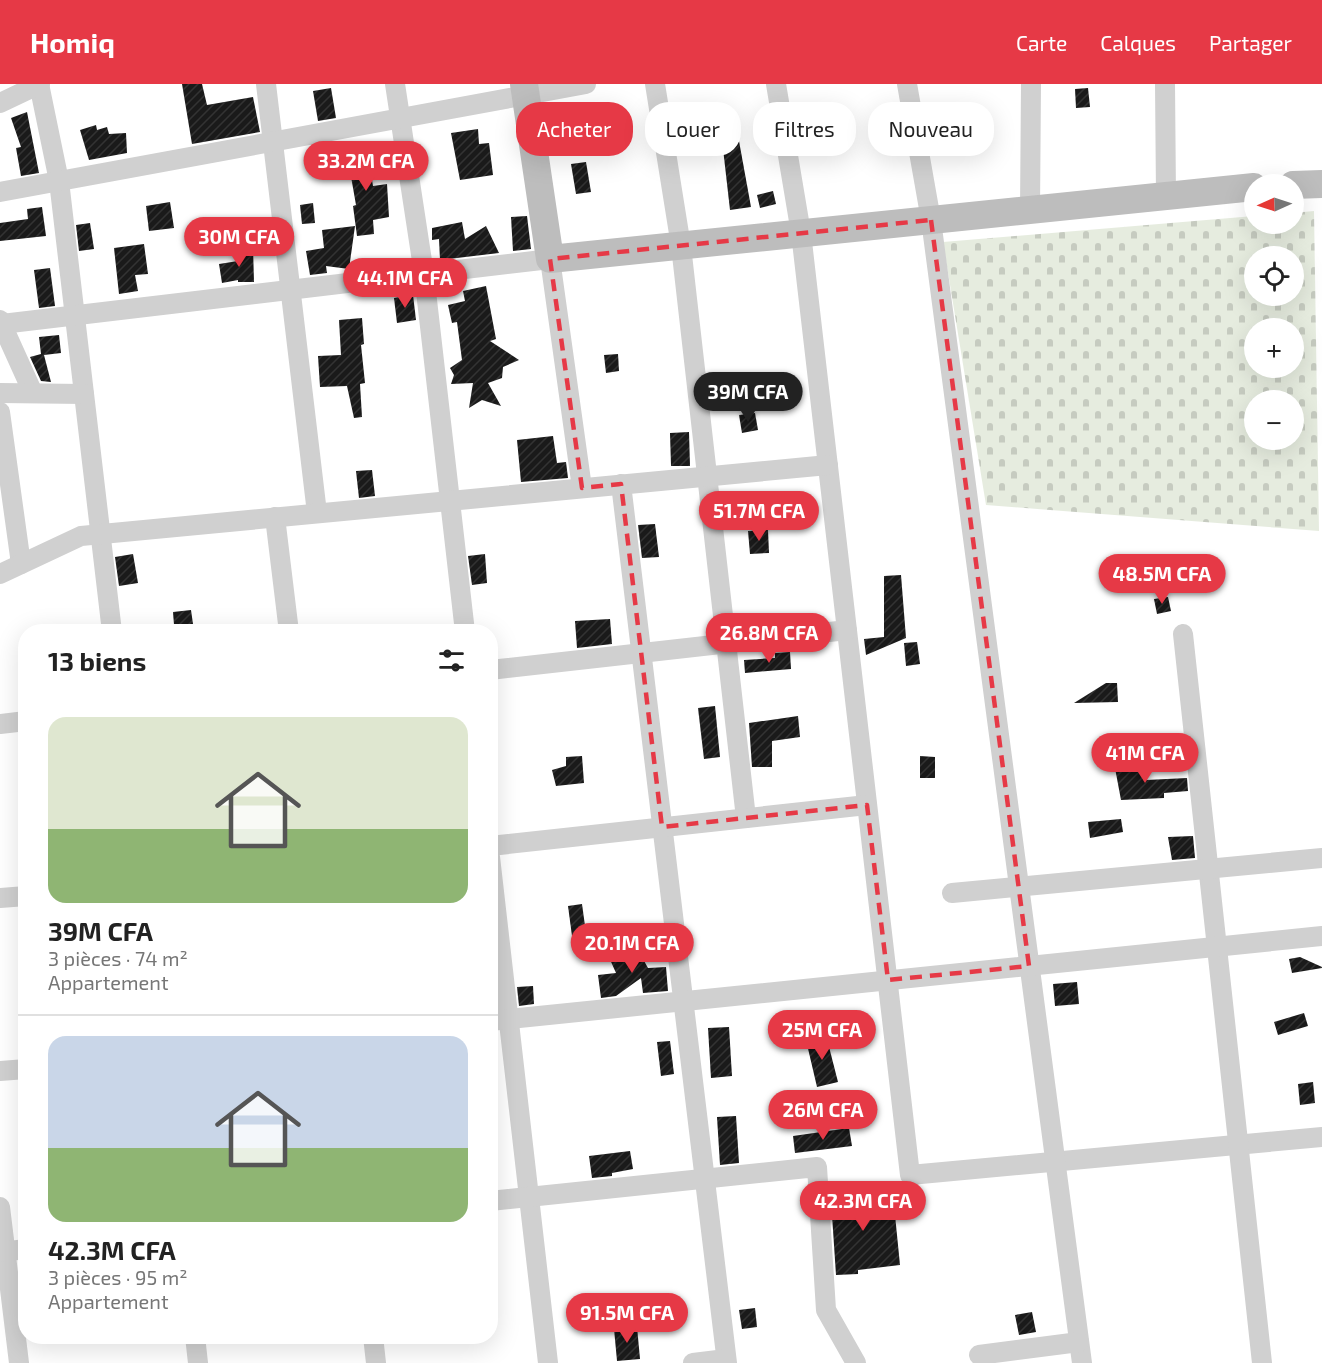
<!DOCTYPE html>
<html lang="fr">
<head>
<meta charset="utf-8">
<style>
  body { margin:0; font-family:"Exo 2",sans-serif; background:#f6f6f6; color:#222; height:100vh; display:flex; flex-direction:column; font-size:22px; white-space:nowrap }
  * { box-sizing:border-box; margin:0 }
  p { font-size:20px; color:#767676 }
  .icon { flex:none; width:33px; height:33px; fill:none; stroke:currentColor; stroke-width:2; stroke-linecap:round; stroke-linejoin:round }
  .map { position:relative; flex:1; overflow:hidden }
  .panel { position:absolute; left:18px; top:540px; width:480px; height:720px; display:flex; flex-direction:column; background:#fff; border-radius:24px; box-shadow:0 6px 24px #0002 }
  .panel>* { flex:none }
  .top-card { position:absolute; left:516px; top:18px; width:570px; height:54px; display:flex; gap:12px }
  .needle { width:39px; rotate:267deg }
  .tools { position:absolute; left:1244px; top:90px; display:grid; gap:12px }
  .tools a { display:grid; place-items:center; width:60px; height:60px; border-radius:50%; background:#fff; box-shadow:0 6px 24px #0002; font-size:30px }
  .price { position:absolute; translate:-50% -51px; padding:0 14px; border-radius:21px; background:#e63946; color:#fff; font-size:20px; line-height:39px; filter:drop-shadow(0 2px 3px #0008) }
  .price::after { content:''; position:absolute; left:50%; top:36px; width:18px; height:14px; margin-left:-9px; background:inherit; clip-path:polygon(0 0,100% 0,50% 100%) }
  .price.current { background:#222; color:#fff }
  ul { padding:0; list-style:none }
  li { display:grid; align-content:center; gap:12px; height:318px; padding:0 30px }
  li+li { border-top:2px solid #e0e0e0 }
  li span { display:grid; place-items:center; height:186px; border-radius:18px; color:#555 }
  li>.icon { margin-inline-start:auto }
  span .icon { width:108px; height:108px; fill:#fffc; stroke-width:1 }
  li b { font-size:26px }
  h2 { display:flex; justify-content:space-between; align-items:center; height:72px; padding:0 30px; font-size:26px }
  .chip { padding:0 21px; border-radius:24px; background:#fff; box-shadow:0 6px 24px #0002; font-size:21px; line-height:54px }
  .chip.current { background:#e63946; color:#fff }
  header { display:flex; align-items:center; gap:36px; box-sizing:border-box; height:84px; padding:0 30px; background:#e63946; color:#fff }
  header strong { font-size:28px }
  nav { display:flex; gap:33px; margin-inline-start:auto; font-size:21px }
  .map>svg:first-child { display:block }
  .cemetery { fill:url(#cemetery-stones); fill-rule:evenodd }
  .building { fill:url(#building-hatch) }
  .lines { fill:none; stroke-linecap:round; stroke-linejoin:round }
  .minor { stroke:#d0d0d0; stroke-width:20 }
  .secondary { stroke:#bdbdbd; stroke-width:28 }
  .marked { fill:none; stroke:#e63946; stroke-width:4.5; stroke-dasharray:12 8; stroke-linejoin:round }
</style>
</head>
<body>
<header>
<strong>Homiq</strong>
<nav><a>Carte</a><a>Calques</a><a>Partager</a></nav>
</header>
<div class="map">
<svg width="1322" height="1279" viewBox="0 0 1322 1279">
  <defs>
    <pattern id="cemetery-stones" width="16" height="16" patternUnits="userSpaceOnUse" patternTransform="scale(1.5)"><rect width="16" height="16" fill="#e6ecdf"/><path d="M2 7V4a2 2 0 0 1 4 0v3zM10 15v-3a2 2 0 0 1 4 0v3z" fill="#c6cbc0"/></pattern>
    <pattern id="building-hatch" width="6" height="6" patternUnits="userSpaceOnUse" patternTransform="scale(1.5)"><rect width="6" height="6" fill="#1a1a1a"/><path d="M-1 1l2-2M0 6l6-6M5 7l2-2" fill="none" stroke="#333"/></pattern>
  </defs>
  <rect width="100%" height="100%" fill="#fff"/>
  <path class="cemetery" d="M1314,127L1319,447L986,421L943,158L1254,132V140H1293V129ZM1254,172H1293V212H1254ZM1254,244H1293V284H1254ZM1254,316H1293V356H1254Z"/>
  <g class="building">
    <polygon points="182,0 202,0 207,21 253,13 260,48 192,60"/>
    <polygon points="331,4 336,34 318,37 313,7"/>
    <polygon points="1088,4 1090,23 1076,24 1075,5"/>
    <polygon points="603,18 609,57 595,59 590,20"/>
    <polygon points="27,28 39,89 21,92 16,64 21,63 11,34"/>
    <polygon points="96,41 97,46 107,43 109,50 126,49 127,69 89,76 80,46"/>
    <polygon points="478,45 479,60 489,59 493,91 460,96 451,49"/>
    <polygon points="737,46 751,123 730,126 721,47"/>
    <polygon points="366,61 373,102 387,100 389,133 373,136 374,150 357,152 353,122 356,121 346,64"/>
    <polygon points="586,78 591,108 576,110 571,80"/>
    <polygon points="773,107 776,120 760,124 757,111"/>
    <polygon points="170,118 174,144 149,147 146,122"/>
    <polygon points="313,119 315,139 302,140 300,121"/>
    <polygon points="42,123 46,152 0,157 0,139 28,135 27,125"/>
    <polygon points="527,132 531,165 513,167 511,133"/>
    <polygon points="462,138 465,155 486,142 499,169 440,176 439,155 432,156 432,144"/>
    <polygon points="90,139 94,165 79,167 76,141"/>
    <polygon points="355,142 349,185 326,182 327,189 310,191 306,167 324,164 322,146"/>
    <polygon points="144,160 148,190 135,191 138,207 119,210 114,164"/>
    <polygon points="253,163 254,198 238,198 238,196 222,199 219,180 238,177 238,164"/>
    <polygon points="50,184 55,222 39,224 34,186"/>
    <polygon points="486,202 496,255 490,257 519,276 503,283 502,294 488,299 501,322 482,316 469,324 473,299 451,300 454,291 450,284 462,276 457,238 452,239 448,221 465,217 463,207"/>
    <polygon points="413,211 416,236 397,239 394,214"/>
    <polygon points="362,234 364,260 361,261 365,299 360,300 362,333 354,334 347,302 320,303 318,272 341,271 339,236"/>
    <polygon points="59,251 61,269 44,271 51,298 41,297 30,273 41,270 39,253"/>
    <polygon points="618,270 619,287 606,289 604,271"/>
    <polygon points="755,329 758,346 742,349 739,331"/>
    <polygon points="689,348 690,382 671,382 670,349"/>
    <polygon points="553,352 557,379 566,378 568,394 521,398 517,356"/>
    <polygon points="372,386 375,412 359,414 356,387"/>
    <polygon points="655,440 659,473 642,474 638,441"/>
    <polygon points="768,446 769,469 750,470 748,447"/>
    <polygon points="133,470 138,499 119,502 115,473"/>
    <polygon points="485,470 487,499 472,501 468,472"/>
    <polygon points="901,491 906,554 866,571 864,555 884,553 884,492"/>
    <polygon points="1168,513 1171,527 1157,530 1154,515"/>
    <polygon points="191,526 193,540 174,541 173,528"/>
    <polygon points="610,535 612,560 577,564 575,537"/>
    <polygon points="917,558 920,580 906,582 904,559"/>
    <polygon points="790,568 791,585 745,589 744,576 775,574 775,569"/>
    <polygon points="1106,599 1117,599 1118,618 1074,619"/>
    <polygon points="715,622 720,673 704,675 698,624"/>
    <polygon points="798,632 800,653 772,657 772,683 752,683 749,639"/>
    <polygon points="582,672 584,699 556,702 552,686 566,682 566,673"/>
    <polygon points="920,672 935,673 935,694 920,694"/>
    <polygon points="1144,679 1146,696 1187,694 1188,707 1164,709 1164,714 1121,716 1115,684"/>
    <polygon points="1121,735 1123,748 1090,754 1088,738"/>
    <polygon points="1193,752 1195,774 1172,776 1168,753"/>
    <polygon points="582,820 586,849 572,852 568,822"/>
    <polygon points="634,859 648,884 666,883 668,907 643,909 641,894 616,912 601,914 598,891 616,889 608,871"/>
    <polygon points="1300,873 1322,883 1322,884 1292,889 1289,875"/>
    <polygon points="1077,898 1079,920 1055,922 1053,900"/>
    <polygon points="533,902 534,920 519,922 517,903"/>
    <polygon points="1304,929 1308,942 1278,951 1274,938"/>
    <polygon points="729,943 732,992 711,994 708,944"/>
    <polygon points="826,951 838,998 817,1003 806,956"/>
    <polygon points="670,957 674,990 661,992 657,958"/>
    <polygon points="1313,998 1315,1019 1300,1021 1298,1000"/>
    <polygon points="736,1032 739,1079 720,1081 717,1033"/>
    <polygon points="849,1044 852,1062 795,1069 793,1052"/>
    <polygon points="630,1067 633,1085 612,1089 612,1092 592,1094 589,1072"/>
    <polygon points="845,1099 848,1115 893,1111 900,1181 858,1186 858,1190 836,1191 830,1101"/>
    <polygon points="755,1224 757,1243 742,1245 739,1226"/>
    <polygon points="1032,1228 1036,1248 1019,1251 1015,1231"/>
    <polygon points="637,1243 640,1275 617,1277 614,1245"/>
  </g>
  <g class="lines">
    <g class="minor">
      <polyline points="39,0 59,97 112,548"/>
      <polyline points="266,0 317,429"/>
      <polyline points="395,0 424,190 465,548"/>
      <polyline points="655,0 681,162 746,734"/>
      <polyline points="776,0 801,149 910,1091 1322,1053"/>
      <polyline points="907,0 931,136 1082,1279"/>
      <polyline points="1165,0 1166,112"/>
      <polyline points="0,19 40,0"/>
      <polyline points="0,108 586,0"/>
      <polyline points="1030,126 1031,0"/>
      <polyline points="0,236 33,309"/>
      <polyline points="2,240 550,175 582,404"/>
      <polyline points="0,309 84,310"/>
      <polyline points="0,328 21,480"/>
      <polyline points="621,400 727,1279"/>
      <polyline points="275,433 289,548"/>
      <polyline points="0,490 81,452 828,381"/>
      <polyline points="1183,550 1262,1279"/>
      <polyline points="490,586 847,546"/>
      <polyline points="0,640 26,637"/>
      <polyline points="490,762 867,721"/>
      <polyline points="490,773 548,1279"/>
      <polyline points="952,809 1322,774"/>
      <polyline points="0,814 26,812"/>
      <polyline points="490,937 1322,852"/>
      <polyline points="0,987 26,985"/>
      <polyline points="490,1117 817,1083 826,1226 856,1279"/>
      <polyline points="0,1123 19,1279"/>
      <polyline points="0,1168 26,1165"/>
      <polyline points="195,1252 198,1279"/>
      <polyline points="373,1252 376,1279"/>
      <polyline points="979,1271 1079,1258"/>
      <polyline points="693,1279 726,1275"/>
    </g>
    <g class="secondary">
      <polyline points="524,0 550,175 1254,103"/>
      <polyline points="1293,101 1322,100"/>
    </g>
  </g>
  <path class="marked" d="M931,136L1029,882L888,896L867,721L662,743L621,400L582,404L550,175Z"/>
</svg>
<div class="tools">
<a><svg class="needle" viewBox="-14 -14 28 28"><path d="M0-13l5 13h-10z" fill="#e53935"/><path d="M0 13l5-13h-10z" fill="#767676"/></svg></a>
<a><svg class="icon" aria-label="locate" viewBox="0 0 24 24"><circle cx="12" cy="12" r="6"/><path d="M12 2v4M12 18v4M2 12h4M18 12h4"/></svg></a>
<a>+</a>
<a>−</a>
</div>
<b class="price" style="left:366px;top:108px">33.2M CFA</b>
<b class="price" style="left:239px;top:184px">30M CFA</b>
<b class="price" style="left:405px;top:225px">44.1M CFA</b>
<b class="price current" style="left:748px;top:339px">39M CFA</b>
<b class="price" style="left:759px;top:458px">51.7M CFA</b>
<b class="price" style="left:1162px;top:521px">48.5M CFA</b>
<b class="price" style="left:769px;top:580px">26.8M CFA</b>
<b class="price" style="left:1145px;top:700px">41M CFA</b>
<b class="price" style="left:632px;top:890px">20.1M CFA</b>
<b class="price" style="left:822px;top:977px">25M CFA</b>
<b class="price" style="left:823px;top:1057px">26M CFA</b>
<b class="price" style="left:863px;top:1148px">42.3M CFA</b>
<b class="price" style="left:627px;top:1260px">91.5M CFA</b>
<div class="top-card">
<a class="chip current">Acheter</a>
<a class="chip">Louer</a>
<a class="chip">Filtres</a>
<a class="chip">Nouveau</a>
</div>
<section class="panel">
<h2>13 biens<svg class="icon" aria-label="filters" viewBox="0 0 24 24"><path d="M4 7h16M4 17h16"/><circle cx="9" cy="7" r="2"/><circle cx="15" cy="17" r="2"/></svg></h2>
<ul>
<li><span style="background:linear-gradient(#dfe7d0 60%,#8fb573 0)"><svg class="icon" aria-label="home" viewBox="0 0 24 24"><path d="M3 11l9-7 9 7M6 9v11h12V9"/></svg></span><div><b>39M CFA</b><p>3 pièces · 74 m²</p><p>Appartement</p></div></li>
<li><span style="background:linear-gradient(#c9d6e8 60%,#8fb573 0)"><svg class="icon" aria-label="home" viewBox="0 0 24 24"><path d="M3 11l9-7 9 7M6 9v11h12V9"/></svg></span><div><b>42.3M CFA</b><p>3 pièces · 95 m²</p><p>Appartement</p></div></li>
</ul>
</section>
</div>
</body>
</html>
